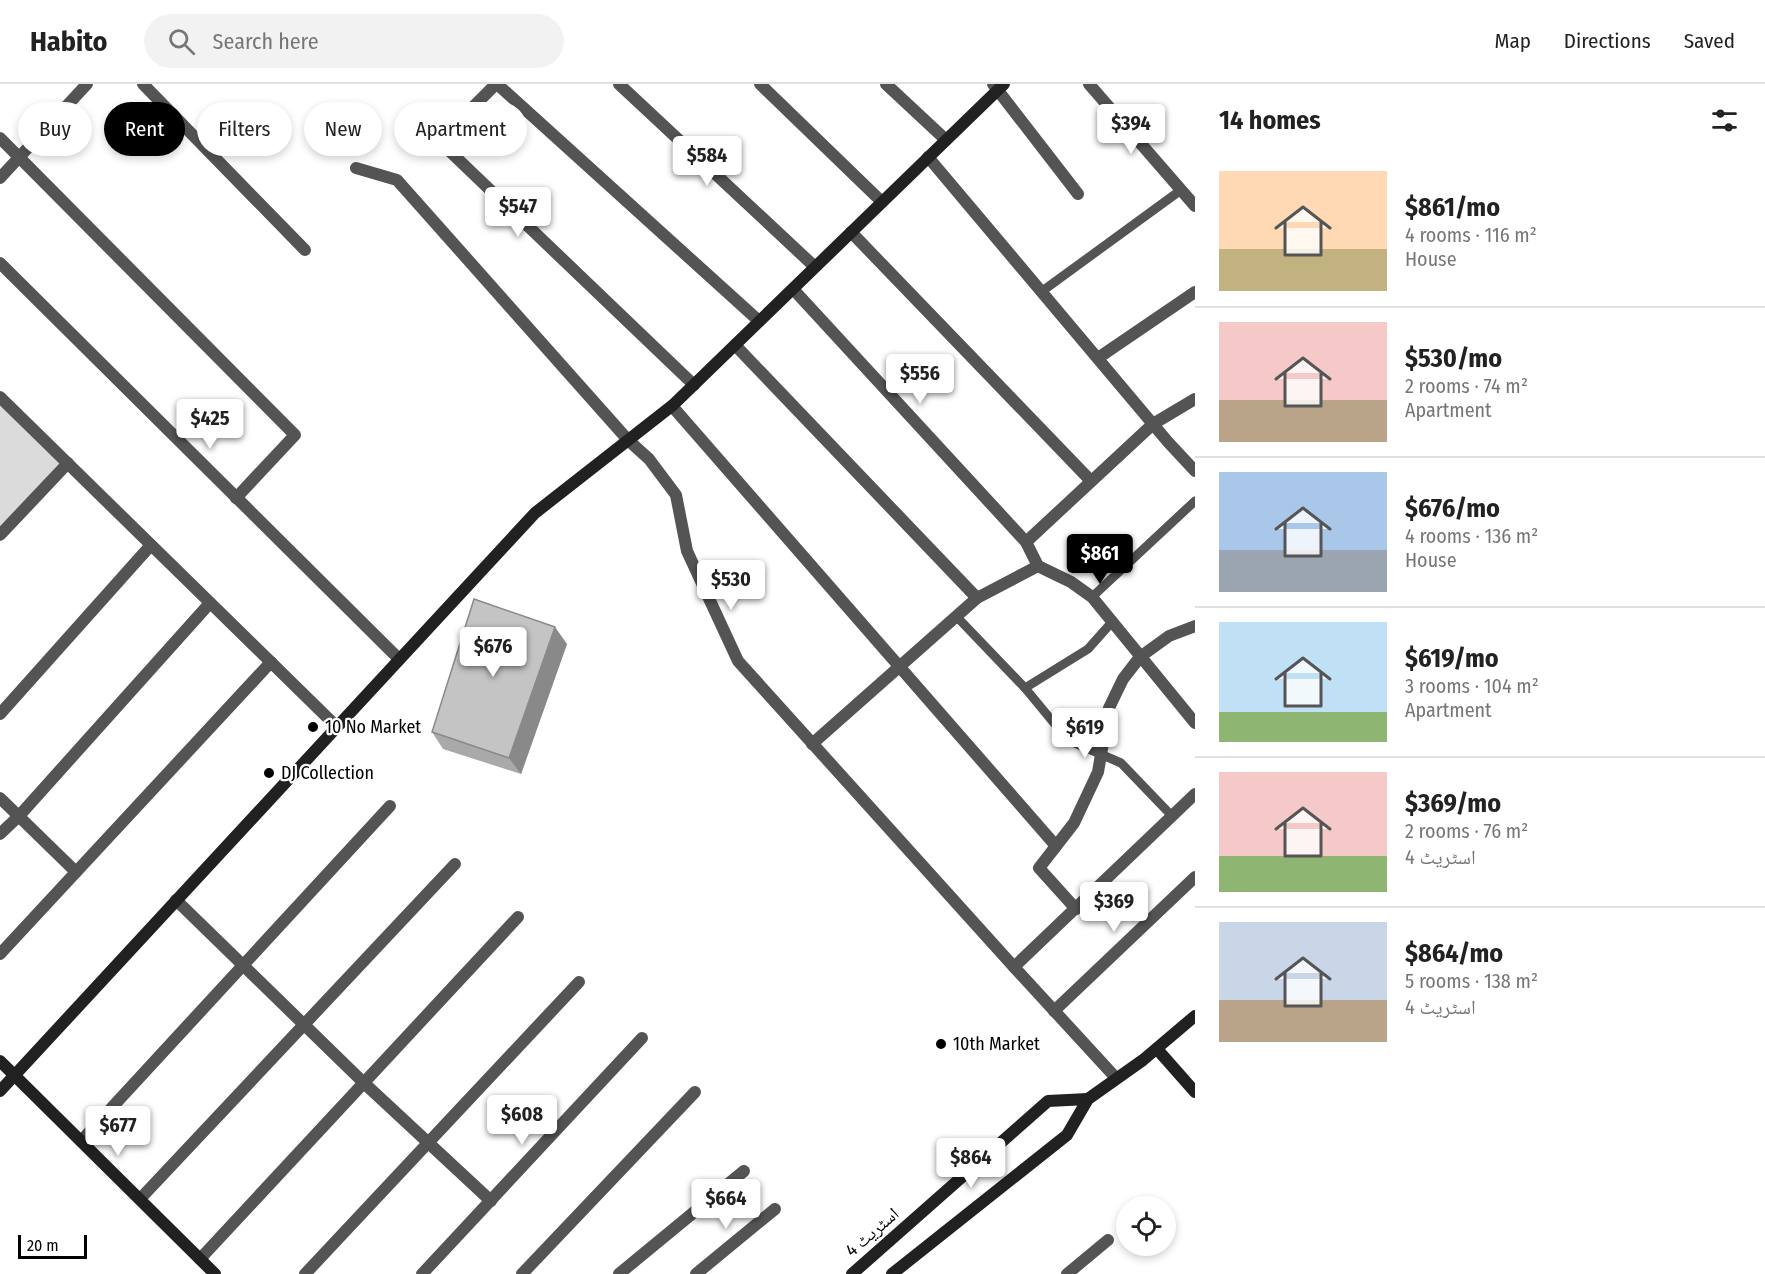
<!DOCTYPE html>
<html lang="en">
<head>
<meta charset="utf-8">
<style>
  body { margin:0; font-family:"Fira Sans Condensed","Noto Naskh Arabic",sans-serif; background:#f2f2f2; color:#222; height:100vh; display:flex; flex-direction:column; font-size:22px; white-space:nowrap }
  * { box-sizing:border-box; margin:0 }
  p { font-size:20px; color:#767676 }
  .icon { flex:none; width:33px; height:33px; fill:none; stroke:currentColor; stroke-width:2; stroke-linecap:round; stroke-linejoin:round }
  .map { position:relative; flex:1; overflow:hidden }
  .drawer { display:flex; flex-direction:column; background:#fff; width:570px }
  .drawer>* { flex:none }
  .guide { position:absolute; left:18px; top:18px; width:570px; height:54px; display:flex; gap:12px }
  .controls { position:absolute; left:1116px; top:1112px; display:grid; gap:12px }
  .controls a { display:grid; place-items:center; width:60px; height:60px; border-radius:50%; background:#fff; box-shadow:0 3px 9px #0003; font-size:30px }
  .scale { position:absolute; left:18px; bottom:15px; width:69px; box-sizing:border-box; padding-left:6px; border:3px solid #000; border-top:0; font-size:16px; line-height:21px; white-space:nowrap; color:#000; -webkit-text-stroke:4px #fff; paint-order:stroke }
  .price { position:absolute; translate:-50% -51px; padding:0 14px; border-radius:6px; background:#fff; color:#222; font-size:20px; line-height:39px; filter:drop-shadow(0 2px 3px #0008) }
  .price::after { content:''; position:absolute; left:50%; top:36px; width:18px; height:14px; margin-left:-9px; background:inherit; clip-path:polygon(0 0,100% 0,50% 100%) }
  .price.current { background:#000; color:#fff }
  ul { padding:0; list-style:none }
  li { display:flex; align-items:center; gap:18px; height:150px; padding:0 24px }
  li+li { border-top:2px solid #e0e0e0 }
  li span { display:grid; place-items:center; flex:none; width:168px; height:120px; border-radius:0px; color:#555 }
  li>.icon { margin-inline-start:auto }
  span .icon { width:72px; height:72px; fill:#fffc; stroke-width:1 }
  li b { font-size:26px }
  h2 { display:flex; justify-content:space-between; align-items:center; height:72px; padding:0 24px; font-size:26px }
  .pill { padding:0 21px; border-radius:27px; background:#fff; box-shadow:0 3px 9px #0003; font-size:21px; line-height:54px }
  .pill.current { background:#000; color:#fff }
  header { display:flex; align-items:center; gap:36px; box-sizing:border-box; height:84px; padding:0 30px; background:#fff; border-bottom:2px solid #e0e0e0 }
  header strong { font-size:28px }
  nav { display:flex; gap:33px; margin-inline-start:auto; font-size:21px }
  .search { width:420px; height:54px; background:#f2f2f2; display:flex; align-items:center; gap:15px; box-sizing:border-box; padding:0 21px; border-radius:33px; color:#767676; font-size:22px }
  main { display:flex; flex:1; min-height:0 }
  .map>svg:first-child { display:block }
  .green { fill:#dbdbdb }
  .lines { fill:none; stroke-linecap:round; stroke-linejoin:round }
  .lane { stroke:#545454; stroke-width:9 }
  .street { stroke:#545454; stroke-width:12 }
  .secondary { stroke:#212121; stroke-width:12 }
  .wall { fill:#a9a9a9 }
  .shaded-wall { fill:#898989 }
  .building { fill:#c4c4c4; stroke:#898989; stroke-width:1.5 }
  .poi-dot { fill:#000; stroke:#fff; stroke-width:2 }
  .labels { text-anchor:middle; stroke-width:4.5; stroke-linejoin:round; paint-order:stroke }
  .poi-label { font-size:18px; fill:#000; stroke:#fff; text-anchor:start }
  .street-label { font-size:18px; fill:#000; stroke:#fff }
</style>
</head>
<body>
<header>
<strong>Habito</strong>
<div class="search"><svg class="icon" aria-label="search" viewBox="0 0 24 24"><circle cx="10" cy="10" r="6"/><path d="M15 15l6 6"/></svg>Search here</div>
<nav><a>Map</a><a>Directions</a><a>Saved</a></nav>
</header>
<main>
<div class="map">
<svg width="1195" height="1190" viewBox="0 0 1195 1190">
  <rect width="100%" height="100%" fill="#fff"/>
  <polygon class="green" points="0,313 68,379 0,451"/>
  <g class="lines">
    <g class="lane">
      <polyline points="1041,208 1181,106"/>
      <polyline points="1092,513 1195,417"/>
      <polyline points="956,532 1025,604 1088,565 1112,538"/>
      <polyline points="1025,604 1068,656 1121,679 1172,732"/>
    </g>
    <g class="street">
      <polyline points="143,0 305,166"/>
      <polyline points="496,0 439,57 694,301"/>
      <polyline points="497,0 759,237"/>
      <polyline points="619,0 815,183"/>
      <polyline points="760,0 882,118"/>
      <polyline points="886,0 946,56"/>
      <polyline points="993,0 1078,110"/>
      <polyline points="1089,0 1195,122"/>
      <polyline points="0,54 295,351 236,414"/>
      <polyline points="928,73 1168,358 1195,387"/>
      <polyline points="356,84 397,96 628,356 649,375 676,411 687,467 738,577 1014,883 1116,994"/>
      <polyline points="0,94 87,0"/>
      <polyline points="851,148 1091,397"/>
      <polyline points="0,179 399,575"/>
      <polyline points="793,205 1026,458 1038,482 1071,498 1092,513 1195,639"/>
      <polyline points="735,261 977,514"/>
      <polyline points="1098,274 1195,208"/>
      <polyline points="0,313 336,642"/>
      <polyline points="672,322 1056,762"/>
      <polyline points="0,451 68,379"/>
      <polyline points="1026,458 1153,340 1195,315"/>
      <polyline points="0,630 151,461"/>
      <polyline points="812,660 977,514 1038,482"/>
      <polyline points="0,714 76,788"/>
      <polyline points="0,750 19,732 210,519"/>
      <polyline points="176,816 364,999 491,1117"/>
      <polyline points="1076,825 1039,784 1074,739 1098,688 1109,624 1123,595 1140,573 1169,552 1195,542"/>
      <polyline points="0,870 271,578"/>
      <polyline points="1014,883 1195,710"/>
      <polyline points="1054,927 1195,793"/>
      <polyline points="81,1057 390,722"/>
      <polyline points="140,1115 455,780"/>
      <polyline points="200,1175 518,833"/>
      <polyline points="305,1190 579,898"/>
      <polyline points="422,1190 642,954"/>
      <polyline points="522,1190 695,1008"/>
      <polyline points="619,1190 744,1087"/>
      <polyline points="696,1190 775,1125"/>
      <polyline points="1067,1190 1108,1156"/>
    </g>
    <g class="secondary">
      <polyline points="1157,965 1195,1008"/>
      <polyline points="0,977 215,1190"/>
      <polyline points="0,1007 535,429 673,321 1004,0"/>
      <polyline points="852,1190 1048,1017 1088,1015"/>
      <polyline points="892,1190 1067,1051 1088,1015 1143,976 1195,932"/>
    </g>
  </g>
  <polygon class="wall" points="567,560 521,690 443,665 432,648"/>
  <polygon class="shaded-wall" points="555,543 567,560 521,690 509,674"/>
  <polygon class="building" points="474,515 555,543 509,674 432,648"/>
  <g class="poi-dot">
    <circle cx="313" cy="643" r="6"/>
    <circle cx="269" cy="689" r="6"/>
    <circle cx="941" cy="960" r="6"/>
  </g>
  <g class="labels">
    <g class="poi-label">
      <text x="325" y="649">10 No Market</text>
      <text x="281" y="695">DJ Collection</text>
      <text x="953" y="966">10th Market</text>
    </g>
    <g class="street-label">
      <text transform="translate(872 1148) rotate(-41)" y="6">اسٹریٹ 4</text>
    </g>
  </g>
</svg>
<div class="controls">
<a><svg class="icon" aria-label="locate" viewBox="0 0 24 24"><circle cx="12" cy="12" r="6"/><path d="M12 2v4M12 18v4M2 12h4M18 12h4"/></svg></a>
</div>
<div class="scale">20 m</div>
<b class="price" style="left:1131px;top:71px">$394</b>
<b class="price" style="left:707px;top:103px">$584</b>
<b class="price" style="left:518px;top:154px">$547</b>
<b class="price" style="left:920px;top:321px">$556</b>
<b class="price" style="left:210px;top:366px">$425</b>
<b class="price current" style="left:1100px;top:501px">$861</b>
<b class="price" style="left:731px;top:527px">$530</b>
<b class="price" style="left:493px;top:594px">$676</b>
<b class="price" style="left:1085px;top:675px">$619</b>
<b class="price" style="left:1114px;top:849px">$369</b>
<b class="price" style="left:522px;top:1062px">$608</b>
<b class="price" style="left:118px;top:1073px">$677</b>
<b class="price" style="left:971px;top:1105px">$864</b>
<b class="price" style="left:726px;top:1146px">$664</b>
<div class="guide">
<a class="pill">Buy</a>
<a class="pill current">Rent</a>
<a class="pill">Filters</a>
<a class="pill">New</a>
<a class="pill">Apartment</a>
</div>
</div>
<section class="drawer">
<h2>14 homes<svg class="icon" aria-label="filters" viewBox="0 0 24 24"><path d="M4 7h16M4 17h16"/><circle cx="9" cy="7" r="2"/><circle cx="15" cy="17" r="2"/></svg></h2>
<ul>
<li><span style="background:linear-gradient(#ffd9b3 65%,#c2b280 0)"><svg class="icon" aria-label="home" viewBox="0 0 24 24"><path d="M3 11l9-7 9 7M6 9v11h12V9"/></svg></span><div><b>$861/mo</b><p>4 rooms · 116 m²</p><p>House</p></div></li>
<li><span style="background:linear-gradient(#f6c9c9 65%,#b9a48a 0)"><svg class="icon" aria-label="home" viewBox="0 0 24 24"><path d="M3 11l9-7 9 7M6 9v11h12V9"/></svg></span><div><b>$530/mo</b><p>2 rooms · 74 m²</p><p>Apartment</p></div></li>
<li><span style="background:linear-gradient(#a9c7e8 65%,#9aa5b1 0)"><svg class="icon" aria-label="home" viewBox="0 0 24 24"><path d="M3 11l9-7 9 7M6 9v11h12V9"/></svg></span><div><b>$676/mo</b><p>4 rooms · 136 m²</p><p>House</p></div></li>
<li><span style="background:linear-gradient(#bfe0f5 75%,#8fb573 0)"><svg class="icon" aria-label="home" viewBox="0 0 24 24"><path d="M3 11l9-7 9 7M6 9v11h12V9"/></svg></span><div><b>$619/mo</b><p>3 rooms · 104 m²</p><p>Apartment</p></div></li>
<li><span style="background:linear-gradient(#f6c9c9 70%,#8fb573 0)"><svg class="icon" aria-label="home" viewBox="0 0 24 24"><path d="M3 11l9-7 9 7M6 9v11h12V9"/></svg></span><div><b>$369/mo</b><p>2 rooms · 76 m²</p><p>اسٹریٹ 4</p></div></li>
<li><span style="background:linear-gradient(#c9d6e8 65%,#b9a48a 0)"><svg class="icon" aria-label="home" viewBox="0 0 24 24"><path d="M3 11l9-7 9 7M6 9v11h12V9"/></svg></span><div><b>$864/mo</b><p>5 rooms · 138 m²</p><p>اسٹریٹ 4</p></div></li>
</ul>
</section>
</main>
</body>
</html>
